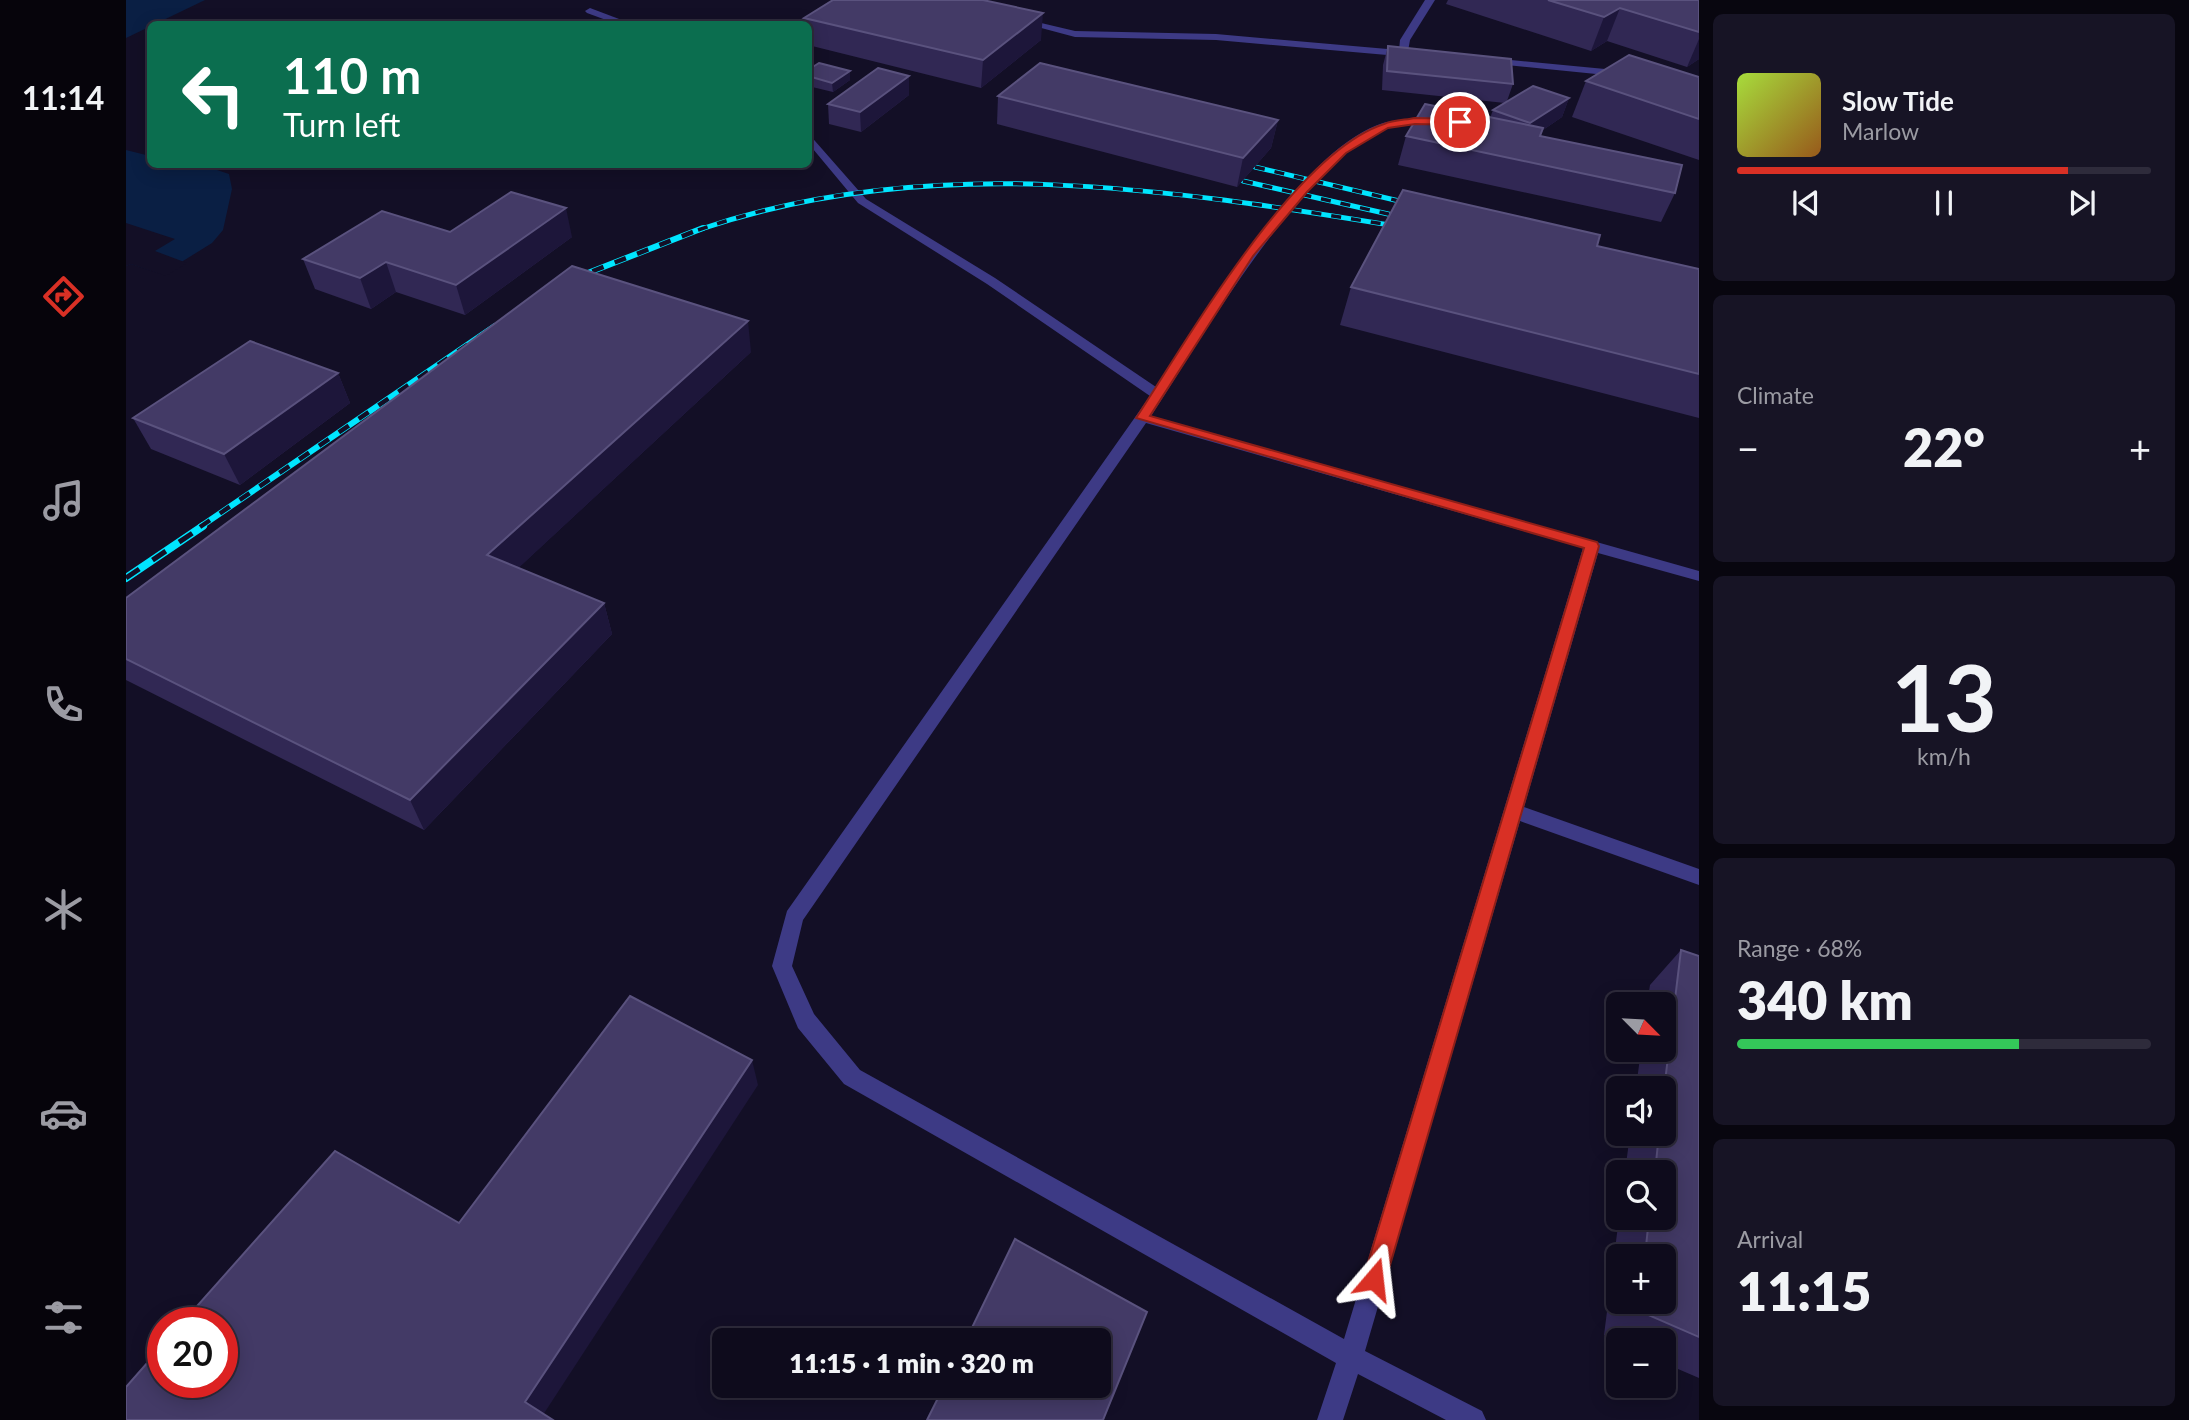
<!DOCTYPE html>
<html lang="en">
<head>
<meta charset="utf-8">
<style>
  body { margin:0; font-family:Lato,sans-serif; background:#171425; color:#f1f3f6; height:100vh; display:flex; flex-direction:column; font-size:26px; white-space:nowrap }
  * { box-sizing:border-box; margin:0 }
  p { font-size:23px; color:#9b9ba3 }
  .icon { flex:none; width:38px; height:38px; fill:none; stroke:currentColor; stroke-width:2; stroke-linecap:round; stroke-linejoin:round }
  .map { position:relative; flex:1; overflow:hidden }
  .panel { display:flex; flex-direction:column; gap:14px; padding:14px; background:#08060f; width:490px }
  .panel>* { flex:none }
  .guide { position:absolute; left:21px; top:21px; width:665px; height:147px; border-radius:10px; box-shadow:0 4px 18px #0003,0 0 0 2px #2e2b3b; background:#0b6e4f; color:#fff; overflow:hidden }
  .needle { width:46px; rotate:114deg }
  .controls { position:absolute; left:1480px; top:992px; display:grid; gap:14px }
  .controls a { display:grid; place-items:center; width:70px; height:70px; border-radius:10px; background:#0e0b1c; box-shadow:0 4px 18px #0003,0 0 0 2px #2e2b3b; font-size:35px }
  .speed { position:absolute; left:21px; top:1307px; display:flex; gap:14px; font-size:35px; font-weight:700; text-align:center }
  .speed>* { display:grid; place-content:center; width:91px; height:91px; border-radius:50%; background:#0e0b1c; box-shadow:0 4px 18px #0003,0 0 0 2px #2e2b3b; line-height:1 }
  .speed .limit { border:10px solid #d22; background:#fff; color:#111 }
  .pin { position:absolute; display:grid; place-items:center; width:60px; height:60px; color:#fff; margin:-30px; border:4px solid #fff; border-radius:50%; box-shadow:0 2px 7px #0007 }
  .me { position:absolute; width:77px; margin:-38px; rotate:17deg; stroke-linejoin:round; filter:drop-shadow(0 0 5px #0008) }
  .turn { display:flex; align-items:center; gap:24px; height:147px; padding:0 21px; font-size:32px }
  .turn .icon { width:91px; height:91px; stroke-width:2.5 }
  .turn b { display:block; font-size:49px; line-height:60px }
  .big { font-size:52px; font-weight:800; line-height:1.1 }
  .panel .card { flex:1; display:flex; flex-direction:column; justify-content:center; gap:10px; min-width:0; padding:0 24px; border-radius:10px; background:#171425 }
  .panel .dial { align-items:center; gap:0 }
  .dial b { font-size:91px; line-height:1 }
  .song { display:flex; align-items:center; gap:21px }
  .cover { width:84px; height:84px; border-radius:10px; background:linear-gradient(135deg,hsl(80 70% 55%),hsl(30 70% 35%)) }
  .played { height:7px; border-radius:4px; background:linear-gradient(90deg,#d93025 80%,#2e2b3b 80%) }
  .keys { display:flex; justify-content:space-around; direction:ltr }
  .heat { display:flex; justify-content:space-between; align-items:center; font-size:38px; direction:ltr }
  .charge { height:10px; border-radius:5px; background:linear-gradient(90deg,#34c759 68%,#2e2b3b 0) }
  .trip { position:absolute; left:586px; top:1328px; width:399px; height:70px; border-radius:10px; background:#0e0b1c; box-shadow:0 4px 18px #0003,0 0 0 2px #2e2b3b; font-weight:800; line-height:70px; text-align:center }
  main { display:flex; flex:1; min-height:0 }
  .dock { display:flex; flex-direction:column; width:126px; justify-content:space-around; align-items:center; background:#06040b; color:#9b9ba3 }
  .dock .icon { width:49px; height:49px }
  .dock .active { color:#d93025 }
  .dock b { font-size:32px; color:#f1f3f6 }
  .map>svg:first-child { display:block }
</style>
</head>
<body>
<main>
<nav class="dock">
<b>11:14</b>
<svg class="icon active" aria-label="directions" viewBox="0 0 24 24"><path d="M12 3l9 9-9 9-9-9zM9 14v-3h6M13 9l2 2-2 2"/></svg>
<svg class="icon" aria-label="music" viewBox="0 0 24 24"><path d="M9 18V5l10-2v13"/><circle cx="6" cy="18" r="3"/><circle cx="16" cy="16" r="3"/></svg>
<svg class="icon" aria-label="phone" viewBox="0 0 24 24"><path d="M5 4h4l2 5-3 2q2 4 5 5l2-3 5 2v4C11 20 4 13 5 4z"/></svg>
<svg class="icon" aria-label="climate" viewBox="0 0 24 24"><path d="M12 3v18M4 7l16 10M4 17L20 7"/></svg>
<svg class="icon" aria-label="car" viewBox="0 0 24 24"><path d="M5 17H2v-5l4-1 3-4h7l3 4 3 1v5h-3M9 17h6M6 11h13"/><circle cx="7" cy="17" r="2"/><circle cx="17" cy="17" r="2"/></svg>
<svg class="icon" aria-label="filters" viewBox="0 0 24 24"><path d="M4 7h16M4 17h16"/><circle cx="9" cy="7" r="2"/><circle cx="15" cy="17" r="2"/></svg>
</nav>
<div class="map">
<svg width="1573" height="1420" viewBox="0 0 1573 1420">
  <rect width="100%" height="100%" fill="#130f26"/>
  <!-- water -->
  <g fill="#0a1f44">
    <path d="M0,0h79l-79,38z"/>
    <path d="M0,150l24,6v8l52,1 27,9 3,15 -9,41 -11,13 -50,31 -31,-10 -5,2z"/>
  </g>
  <!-- pier -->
  <path fill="#130f26" d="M0,223l49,16 -20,12 32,12 -21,13 -35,-12 -5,2z"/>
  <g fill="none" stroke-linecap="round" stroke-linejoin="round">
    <!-- lane -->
    <g fill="#3d3a85" fill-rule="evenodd">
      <path d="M1299,0h10l-25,40 -2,11 7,3 -5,3 -194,-17 -141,-3 -60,-16 5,-3 55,13 141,3 183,16 1,-10z"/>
      <path d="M464,8l37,14 2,2h-12l-30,-11 -2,-2z"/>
      <path d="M1364,58l136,13 5,3 -5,3 -139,-14 -2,-2z"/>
      <path d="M1289,118h22l5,3 -5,3c-16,0 -32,0 -48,4 -82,26 -190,215 -238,288l548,155v10l-101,-28 -74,254 175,62v16l-179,-64 -155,530 117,60 4,9h-40l-88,-46 -15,46h-26l19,-57 -492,-279 -46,-56 -26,-62 15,-55 363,-515 -163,-112 -129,-81 -50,-60v-10l58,66 129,79 161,109c47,-70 146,-239 227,-264 10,-3 22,-3 32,-5zM1020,423l437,125 -239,791 -484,-269 -46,-56 -22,-48 11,-46z"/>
    </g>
    <defs>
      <g id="rail-far2">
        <path d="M1129,167l161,38"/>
        <path d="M1117,181l167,38"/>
        <path d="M572,230c230,-79 470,-41 704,-3"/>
      </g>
      <g id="rail-far1">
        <path d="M444,280l133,-52"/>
        <path d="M74,527l295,-201"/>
      </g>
      <path id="rail" d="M0,578l77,-52"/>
    </defs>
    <!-- rail-far2 casing -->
    <use href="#rail-far2" stroke="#00e5ff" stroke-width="5"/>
    <!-- rail-far1 casing -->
    <use href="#rail-far1" stroke="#00e5ff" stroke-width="6"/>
    <!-- rail casing -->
    <use href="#rail" stroke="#00e5ff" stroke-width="8"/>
    <!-- rail-far2 -->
    <use href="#rail-far2" stroke="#130f26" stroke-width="3.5" stroke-dasharray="10" stroke-linecap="butt"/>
    <!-- rail-far1 -->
    <use href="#rail-far1" stroke="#130f26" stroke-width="4.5" stroke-dasharray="12" stroke-linecap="butt"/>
    <!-- rail -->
    <use href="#rail" stroke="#130f26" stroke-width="5" stroke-dasharray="16" stroke-linecap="butt"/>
  </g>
  <!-- wall -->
  <g fill="#312854" fill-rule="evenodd">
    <path d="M1322,0h251v59l-12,8 -80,-26 -16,10 -145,-47z"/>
    <path d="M678,18l237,22 -60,48 -173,-43v-21h-3z"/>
    <path d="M1262,46l125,38 -6,17 62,-3 -7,19 -19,13 -3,6 135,57 -14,29 -263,-57 8,-29 84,-18 3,-8 12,-7 -123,-13 1,-25z"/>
    <path d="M682,70l42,10 -17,12 -25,-6z"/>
    <path d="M1573,77v83l-127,-43 14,-36z"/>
    <path d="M783,95l-48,37 -32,-8 -1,-20z"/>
    <path d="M872,96l280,24 -7,28 -34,39 -240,-63z"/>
    <path d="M446,237l-107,78 -69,-23 -25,17 -56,-20 -12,-30z"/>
    <path d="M1471,246l102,23v149l-359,-93 11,-38z"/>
    <path d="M625,352l-233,216 86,35 8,31 -188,196 -298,-150v-82z"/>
    <path d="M212,373l12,30 -110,82 -89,-36 -18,-31z"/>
    <path d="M1555,950l18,6v422l-35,-15v-23h-45v2l-15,-7 15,-117h45v-46h-39l5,-38h34v-46h-28l5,-38h23v-46h-17l3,-19zM1493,1256h45v46h-45z"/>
  </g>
  <!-- shaded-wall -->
  <g fill="#1d163a">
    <path d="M1494,8l-13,33 -16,10 13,-34z"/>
    <path d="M917,13l-2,27 -60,48 2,-28z"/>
    <path d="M1573,39v20l-12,8z"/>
    <path d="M724,71v9l-17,12 -1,-9z"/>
    <path d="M783,76v19l-48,37 -1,-20z"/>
    <path d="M1443,98l-7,19 -19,13 -14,35 14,-35 -21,13 8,-20z"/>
    <path d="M1152,120l-7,28 -34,39 6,-29z"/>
    <path d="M440,208l6,29 -107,78 -9,-30z"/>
    <path d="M260,262l10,30 -25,17 -11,-31z"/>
    <path d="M622,321l3,31 -253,235 -11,-32z"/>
    <path d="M212,373l12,30 -110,82 -16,-31z"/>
    <path d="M478,603l8,31 -188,196 -14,-30z"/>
    <path d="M626,1060l6,25 -217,333 -16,-16z"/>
  </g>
  <!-- building -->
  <g fill="#433a66" stroke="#5a527e" stroke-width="2">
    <path d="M707,0h150l60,13 -60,47 -179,-42z"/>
    <path d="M1422,0h151v32l-79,-24 -16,9z"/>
    <path d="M1262,46l123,13 2,25 -126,-13z"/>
    <path d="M1503,55l70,22v42l-113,-38z"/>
    <path d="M693,63l31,8 -18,12 -24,-7v-6z"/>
    <path d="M914,63l238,57 -35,38 -245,-62z"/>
    <path d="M752,68l31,8 -49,36 -32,-8z"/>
    <path d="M1407,86l36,12 -39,25 -37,-13z"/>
    <path d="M1299,104l118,24 -3,8 142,29 -7,28 -269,-57z"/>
    <path d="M1277,190l197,45 -3,11 102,23v105l-348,-87z"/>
    <path d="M385,192l55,16 -110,77 -70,-23 -26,16 -57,-19 79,-48 68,21z"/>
    <path d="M446,266l176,55 -261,234 117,48 -194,197 -284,-141v-61z"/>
    <path d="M124,341l88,32 -114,81 -91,-36z"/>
    <path d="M1555,950l18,6v381l-60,-26 1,-9h24v-46h-19l4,-38h15v-46h-9l4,-38h5v-44z"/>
    <path d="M504,996l122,64 -227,342 28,18h-427v-33l37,-42v37h59v-59h-40l153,-172 124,72z"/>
    <path d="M889,1239l132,73 -44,108h-176l17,-34h155v-46h-133z"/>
  </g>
  <!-- route -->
  <path fill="#d93025" stroke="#8d1f18" stroke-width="2" d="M1289,118l45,1 5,3 -5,3 -45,-1 -27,4 -42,25 -39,39 -54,64 -103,160 447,126 2,4 -213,733 -4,8 -8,3 -7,-3 -4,-8 221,-731 -448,-130c52,-79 158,-265 248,-294 9,-4 21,-4 31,-6z"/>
</svg>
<div class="controls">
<a><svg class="needle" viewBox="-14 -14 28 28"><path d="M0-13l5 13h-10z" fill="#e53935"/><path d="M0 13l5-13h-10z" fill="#9b9ba3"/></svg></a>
<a><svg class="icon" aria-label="sound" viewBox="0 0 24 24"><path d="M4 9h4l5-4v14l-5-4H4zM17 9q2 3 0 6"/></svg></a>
<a><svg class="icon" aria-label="search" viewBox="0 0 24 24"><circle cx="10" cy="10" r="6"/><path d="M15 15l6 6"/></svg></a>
<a>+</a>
<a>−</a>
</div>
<div class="speed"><div class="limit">20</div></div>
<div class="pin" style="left:1334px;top:122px;background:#d93025"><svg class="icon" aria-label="arrive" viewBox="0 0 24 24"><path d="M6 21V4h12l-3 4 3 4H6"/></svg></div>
<svg class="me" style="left:1248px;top:1279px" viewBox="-20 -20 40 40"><path d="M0-17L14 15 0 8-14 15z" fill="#d93025" stroke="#fff" stroke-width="4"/></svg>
<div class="trip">11:15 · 1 min · 320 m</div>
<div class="guide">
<div class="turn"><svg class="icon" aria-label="left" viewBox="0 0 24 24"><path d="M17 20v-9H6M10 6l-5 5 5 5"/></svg><div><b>110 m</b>Turn left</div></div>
</div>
</div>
<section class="panel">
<div class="card">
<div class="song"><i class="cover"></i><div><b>Slow Tide</b><p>Marlow</p></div></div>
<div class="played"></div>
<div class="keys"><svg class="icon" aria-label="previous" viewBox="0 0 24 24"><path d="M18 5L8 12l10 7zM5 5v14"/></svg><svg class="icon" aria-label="pause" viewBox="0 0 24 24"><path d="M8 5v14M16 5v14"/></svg><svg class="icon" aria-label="next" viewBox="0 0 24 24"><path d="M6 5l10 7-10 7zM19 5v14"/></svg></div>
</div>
<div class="card"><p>Climate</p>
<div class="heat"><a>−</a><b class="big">22°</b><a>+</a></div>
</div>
<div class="card dial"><b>13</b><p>km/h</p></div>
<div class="card"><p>Range · 68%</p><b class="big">340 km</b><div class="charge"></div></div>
<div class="card"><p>Arrival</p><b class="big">11:15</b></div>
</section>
</main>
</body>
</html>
